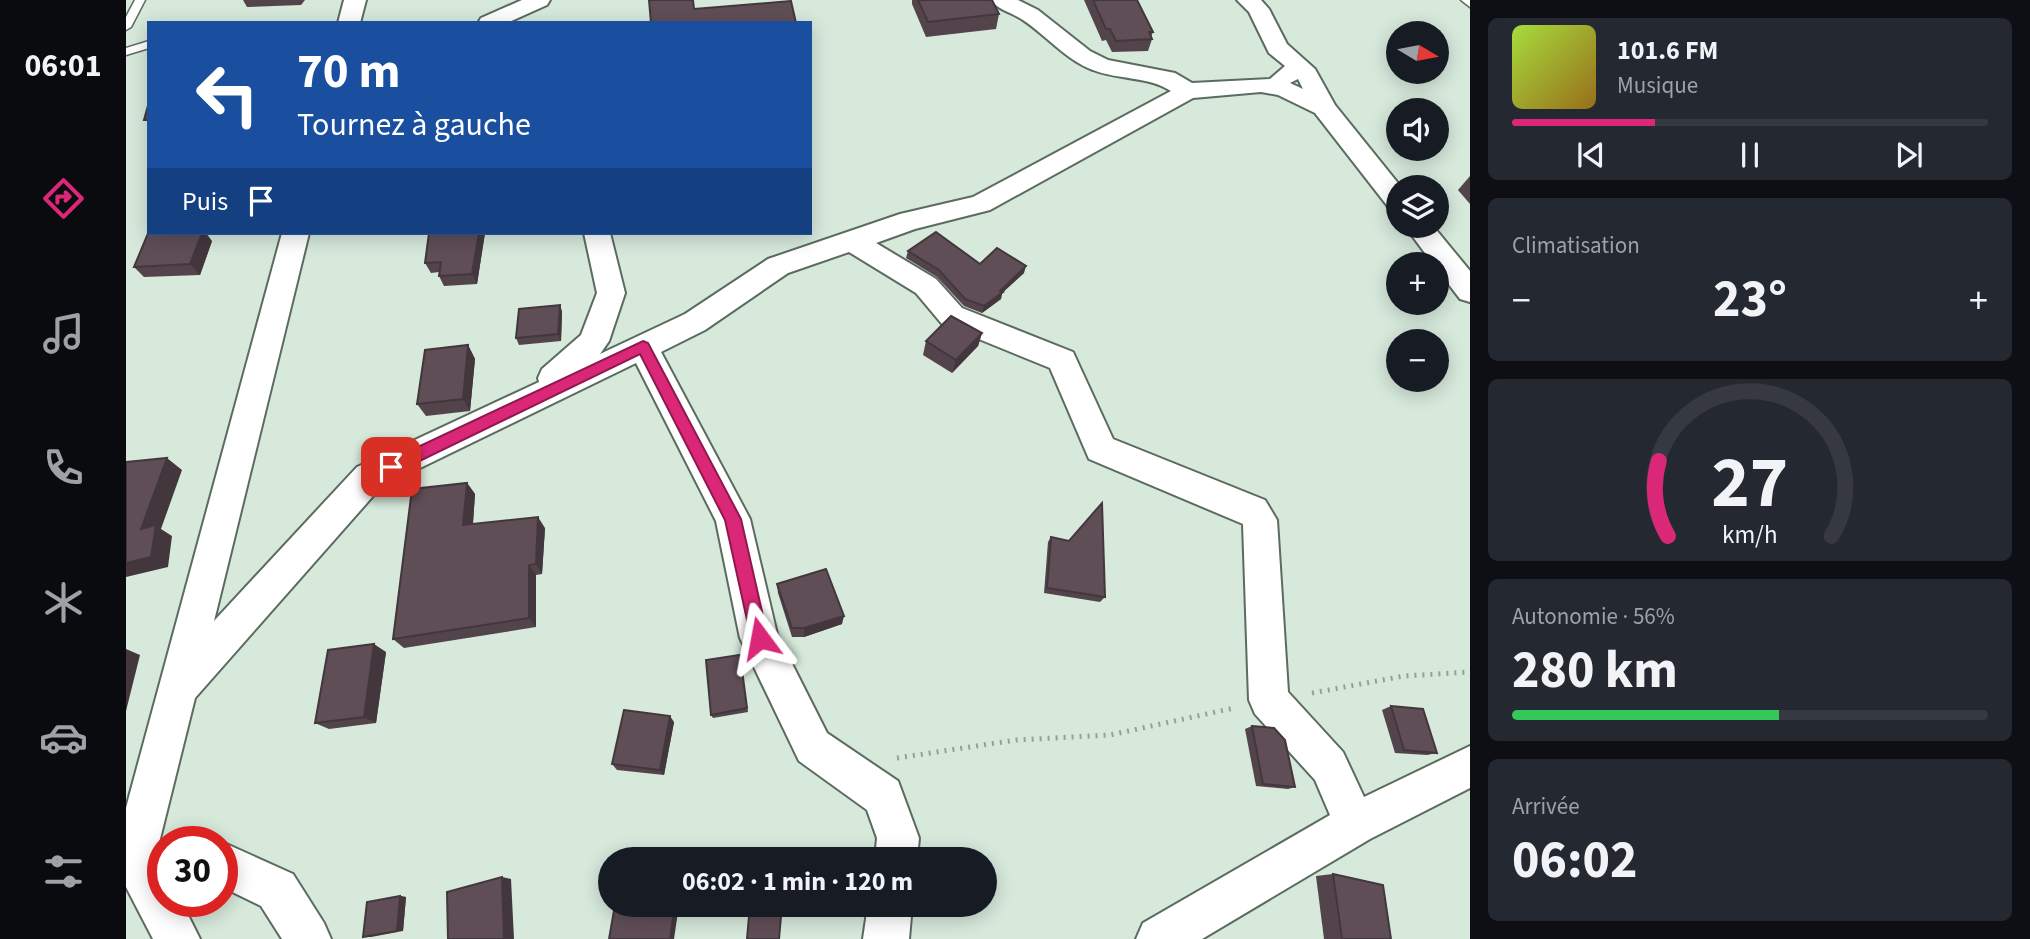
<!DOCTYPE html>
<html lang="fr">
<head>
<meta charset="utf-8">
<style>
  body { margin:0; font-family:"Source Sans 3",sans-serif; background:#242831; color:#f1f3f6; height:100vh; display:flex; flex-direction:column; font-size:26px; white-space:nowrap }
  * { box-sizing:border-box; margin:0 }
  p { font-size:23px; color:#9ea1a6 }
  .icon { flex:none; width:38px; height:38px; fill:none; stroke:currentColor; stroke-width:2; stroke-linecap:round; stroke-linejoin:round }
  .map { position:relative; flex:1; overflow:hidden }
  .side { display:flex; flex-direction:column; gap:18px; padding:18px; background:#0d0f14; width:560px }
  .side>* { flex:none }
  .guide { position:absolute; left:21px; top:21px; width:665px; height:214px; border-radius:0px; box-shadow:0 4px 18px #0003; background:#1a4fa0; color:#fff; overflow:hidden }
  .needle { width:46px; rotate:100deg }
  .buttons { position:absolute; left:1260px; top:21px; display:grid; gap:14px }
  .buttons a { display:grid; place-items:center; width:63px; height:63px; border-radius:50%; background:#171b24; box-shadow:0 4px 18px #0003; font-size:35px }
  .speed { position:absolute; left:21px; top:826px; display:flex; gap:14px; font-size:35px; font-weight:700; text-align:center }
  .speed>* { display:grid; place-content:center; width:91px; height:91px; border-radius:50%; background:#171b24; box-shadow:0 4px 18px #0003; line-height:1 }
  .speed .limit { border:10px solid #d22; background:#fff; color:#111 }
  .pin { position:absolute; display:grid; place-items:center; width:60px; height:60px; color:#fff; margin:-30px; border-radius:14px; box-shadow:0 4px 10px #0006 }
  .me { position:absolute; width:77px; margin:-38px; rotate:347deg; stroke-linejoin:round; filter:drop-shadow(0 0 5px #0008) }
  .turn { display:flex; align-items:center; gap:24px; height:147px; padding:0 35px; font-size:32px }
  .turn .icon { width:91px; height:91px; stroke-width:2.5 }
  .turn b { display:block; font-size:49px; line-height:60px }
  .then { display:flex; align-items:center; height:66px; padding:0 35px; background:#0003; gap:14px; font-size:26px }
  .big { font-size:52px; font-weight:700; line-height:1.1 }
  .side .tile { flex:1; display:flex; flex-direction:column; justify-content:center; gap:10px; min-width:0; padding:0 24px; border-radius:10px; background:#242831 }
  .side .dial { align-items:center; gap:0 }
  .dial svg { height:182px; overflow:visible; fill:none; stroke:#363941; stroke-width:7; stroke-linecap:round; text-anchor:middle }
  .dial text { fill:#f1f3f6; stroke:none }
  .song { display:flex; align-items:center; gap:21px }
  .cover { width:84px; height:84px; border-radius:10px; background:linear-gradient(135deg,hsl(80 70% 55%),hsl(40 70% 35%)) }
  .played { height:7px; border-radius:4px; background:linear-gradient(90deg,#db2777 30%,#363941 30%) }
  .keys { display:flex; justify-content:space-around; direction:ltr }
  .heat { display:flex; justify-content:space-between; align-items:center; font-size:38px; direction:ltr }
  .charge { height:10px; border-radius:5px; background:linear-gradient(90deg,#34c759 56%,#363941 0) }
  .trip { position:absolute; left:472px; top:847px; width:399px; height:70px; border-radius:35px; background:#171b24; box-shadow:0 4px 18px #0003; font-weight:700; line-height:70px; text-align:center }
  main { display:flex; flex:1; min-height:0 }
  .menu { display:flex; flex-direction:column; width:126px; justify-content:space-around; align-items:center; background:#090b0e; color:#9ea1a6 }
  .menu .icon { width:49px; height:49px }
  .menu .current { color:#db2777 }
  .menu b { font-size:32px; color:#f1f3f6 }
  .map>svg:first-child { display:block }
</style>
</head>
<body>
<main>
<nav class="menu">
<b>06:01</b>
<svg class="icon current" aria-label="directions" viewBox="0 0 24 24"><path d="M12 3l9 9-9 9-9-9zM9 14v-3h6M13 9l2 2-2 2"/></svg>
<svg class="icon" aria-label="music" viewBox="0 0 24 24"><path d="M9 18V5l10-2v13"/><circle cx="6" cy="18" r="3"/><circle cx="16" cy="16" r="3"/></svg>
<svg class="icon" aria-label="phone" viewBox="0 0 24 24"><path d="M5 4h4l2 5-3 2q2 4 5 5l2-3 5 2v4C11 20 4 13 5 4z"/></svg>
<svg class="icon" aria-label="climate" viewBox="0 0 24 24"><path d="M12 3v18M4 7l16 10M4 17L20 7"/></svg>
<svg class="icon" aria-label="car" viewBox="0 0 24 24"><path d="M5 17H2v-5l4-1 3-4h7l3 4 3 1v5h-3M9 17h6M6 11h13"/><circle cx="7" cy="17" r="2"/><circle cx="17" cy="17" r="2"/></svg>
<svg class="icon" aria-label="filters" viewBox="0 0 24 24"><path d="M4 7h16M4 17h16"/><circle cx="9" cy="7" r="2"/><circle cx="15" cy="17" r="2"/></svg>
</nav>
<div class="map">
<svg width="1344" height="939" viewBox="0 0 1344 939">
  <rect width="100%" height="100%" fill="#d6e9db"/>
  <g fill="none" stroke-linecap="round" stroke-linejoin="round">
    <defs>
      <g id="lane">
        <path d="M9,0h10l-14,27 -5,3v-13z"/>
        <path d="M1335,0h9v7z"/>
        <path d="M23,41v7l-23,7v-7z"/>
      </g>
      <g id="street">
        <path d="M218,0h22l-6,23h-22z"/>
        <path d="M396,0h28l-3,5 -40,18h-29l3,-5z"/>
        <path d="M865,0h27l20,10 52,41 18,9 67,13 17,10 78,-4 15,-13 -16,-13 -20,-41 -12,-12h24l8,9 18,35 28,25 20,36 66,82h-3v24l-9,-3 -74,-95 -37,-18 -17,-3 -68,6 -203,112 -75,19 -39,14 60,36 26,29 111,44 40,87 152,61 12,20 11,172 55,60 21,45 106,-51v42l-100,51 -168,100h-66l7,-16 187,-108 -15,-35 -60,-66 -6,-14 -6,-176 -154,-65 -39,-91 -108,-44 -26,-31 -67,-41 -61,21 -83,57 -44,22 89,167 27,115 50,99 71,48 21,57 -2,21h-42l2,-21 -10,-28 -68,-49 -59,-123 -24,-117 -80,-158 -255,124 -186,211 -39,157 7,13v33h18l19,38h-47l-27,-52v-79l156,-575h27l-95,388 143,-154 182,-85 -1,-4 4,-9 39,-34 16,-42 -13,-60h26l15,60 -16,48 -9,13 85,-40 83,-55 132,-45 73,-17 198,-106c-23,-15 -53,-11 -78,-21 -27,-10 -46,-34 -70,-50 -10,-7 -25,-10 -32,-20zM1172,79l5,10 -13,-6z"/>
        <path d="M1279,226h28l37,45v31l-10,-3 -23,-30v-5h-4z"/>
        <path d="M96,842l71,32 31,49 7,16h-49l-21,-33 -39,-19z"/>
        <path d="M742,905h44l-3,34h-46z"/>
      </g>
    </defs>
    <!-- lane casing -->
    <use href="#lane" stroke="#5b6b5f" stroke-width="3"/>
    <!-- street casing -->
    <use href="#street" stroke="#5b6b5f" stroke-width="4"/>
    <!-- path -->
    <g stroke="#93a197" stroke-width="5" stroke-dasharray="2 6" stroke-linecap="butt">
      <path d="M1186,693l92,-17 66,-4"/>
      <path d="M771,758l119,-18 94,-5 124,-27"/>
    </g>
    <!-- lane -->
    <use href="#lane" fill="#fff" fill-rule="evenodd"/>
    <!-- street -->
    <use href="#street" fill="#fff" fill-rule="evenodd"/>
  </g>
  <!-- wall -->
  <g fill="#53434b">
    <path d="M117,0h62l-4,5 -54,2z"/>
    <path d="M786,0h80l7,14 -3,15 -70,8 -14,-33z"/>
    <path d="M958,0h53l16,32 -2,5 1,2 -4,12 -36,1 -6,-12 -4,1z"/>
    <path d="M1344,176v28l-12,-14z"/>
    <path d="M359,233l-8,51 -33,2 -5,-10v-4l-8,1 -6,-10z"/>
    <path d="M86,241l-12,34 -56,2 -10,-10z"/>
    <path d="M782,251l72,13 44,9 -22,20 -1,6 -19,14 -18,-7 -27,-29 -31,-19z"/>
    <path d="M434,305l2,7 -1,29 -42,4 -3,-7z"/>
    <path d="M856,333l-4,13 -26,27 -29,-18 3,-14z"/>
    <path d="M342,345l7,14 -5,52 -44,5 -9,-12z"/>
    <path d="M341,483l8,11 -2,30 72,4 -3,46 -6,1v52l-132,21 -11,-9z"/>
    <path d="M925,537l54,60 -5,5 -56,-9 4,-51z"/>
    <path d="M651,584l65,40 -38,13h-12l-14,-44z"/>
    <path d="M260,652l-10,71 -47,6 -14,-6z"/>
    <path d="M614,655l8,57 -35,6 -2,-3z"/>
    <path d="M1265,706l46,47 -10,2 -32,-2 -13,-43z"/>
    <path d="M548,722l-10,53 -47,-5 -5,-6z"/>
    <path d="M1126,726l43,61 -7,2 -32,-3 -11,-57z"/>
    <path d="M1207,874l58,65h-67l-8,-63z"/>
    <path d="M274,896l6,1 -3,34 -32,6h-8z"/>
  </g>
  <!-- shaded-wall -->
  <g fill="#43373d">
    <path d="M76,233h4l6,8 -12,34 -10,-11z"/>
    <path d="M353,233h6l-8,51 -5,-10z"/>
    <path d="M900,266l-2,7 -22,20 -1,6 -19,14 2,-7z"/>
    <path d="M434,305l2,7 -1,29 -3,-7z"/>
    <path d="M856,333l-4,13 -26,27 4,-13z"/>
    <path d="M342,345l7,14 -5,52 -7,-12z"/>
    <path d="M41,458l15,12 -21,59 11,7 -4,31 -42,10v-14l15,-34z"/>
    <path d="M341,483l8,11 -3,42 -9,-11z"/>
    <path d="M412,517l7,11 -3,46 -6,-10z"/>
    <path d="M403,565l7,10v52l-7,-9z"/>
    <path d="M718,616l-2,8 -38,13v-9z"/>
    <path d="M248,644l12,8 -10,71 -12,-6z"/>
    <path d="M0,649l14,6 -14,56z"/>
    <path d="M544,716l4,6 -10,53 -4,-5z"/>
    <path d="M376,877l9,2 3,60h-10z"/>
    <path d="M274,896l6,1 -3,34h-6z"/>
    <path d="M549,905h4l-5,34h-4z"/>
  </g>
  <!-- building -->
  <g fill="#604e57" stroke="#43373d" stroke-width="2">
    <path d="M523,0h44l1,9 97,-8 5,22h-145z"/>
    <path d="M792,0h74l7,14 -71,8z"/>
    <path d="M967,0h44l16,32h-4l3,7 -36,2 -6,-12h-4z"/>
    <path d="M23,102v18h-5z"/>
    <path d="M23,231v2h53l-12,31 -56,3z"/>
    <path d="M810,232l44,32 17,-16 29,18 -26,25 3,1 -19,14 -19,-7 -26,-29 -31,-19z"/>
    <path d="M303,233h50l-7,41 -33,2 2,-14 -16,1z"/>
    <path d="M434,305l-2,29 -42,4 3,-29z"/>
    <path d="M825,316l31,17 -26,27 -30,-19z"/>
    <path d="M342,345l-5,54 -46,5 8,-54z"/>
    <path d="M41,458l-26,71 15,-4 -5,32 -25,6v-101z"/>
    <path d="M341,483l-4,42 75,-8 -2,47 -7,1v53l-136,21 19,-150z"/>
    <path d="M976,503l3,94 -58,-9 4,-51 18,4z"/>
    <path d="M700,569l18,47 -40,12h-12l-15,-44z"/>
    <path d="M248,644l-10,73 -49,6 13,-73z"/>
    <path d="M614,655l7,53 -36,7 -5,-55z"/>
    <path d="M1265,706l32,3 14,44 -33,-3z"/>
    <path d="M498,710l46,6 -10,54 -48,-6z"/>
    <path d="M1126,726l22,2 11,12 10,47 -32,-3z"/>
    <path d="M1207,874l50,11 8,54h-49z"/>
    <path d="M376,877l2,62h-56l-1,-47z"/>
    <path d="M274,896l-3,35 -34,6 4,-35z"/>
    <path d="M489,905h60l-5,34h-61z"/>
    <path d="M624,905h32l-3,34h-32z"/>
  </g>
  <!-- route -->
  <path fill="#db2777" stroke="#8e194d" stroke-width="2" d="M517,341l5,2 93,176 27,119 -2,6 -6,2 -7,-2 -2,-6 -26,-118 -85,-166 -243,118h-11l-2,-5 2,-5z"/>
</svg>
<div class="buttons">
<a><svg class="needle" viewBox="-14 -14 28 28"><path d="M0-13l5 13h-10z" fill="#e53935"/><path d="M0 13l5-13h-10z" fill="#9ea1a6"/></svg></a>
<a><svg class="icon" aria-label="sound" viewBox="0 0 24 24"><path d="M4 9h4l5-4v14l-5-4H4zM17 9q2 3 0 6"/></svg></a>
<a><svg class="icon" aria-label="layers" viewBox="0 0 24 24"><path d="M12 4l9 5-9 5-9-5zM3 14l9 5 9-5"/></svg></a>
<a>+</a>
<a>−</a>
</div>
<div class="speed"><div class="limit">30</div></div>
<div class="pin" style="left:265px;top:467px;background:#d93025"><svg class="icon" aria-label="arrive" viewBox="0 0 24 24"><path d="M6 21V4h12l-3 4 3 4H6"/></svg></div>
<svg class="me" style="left:634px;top:638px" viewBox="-20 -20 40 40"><path d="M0-17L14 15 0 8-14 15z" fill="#db2777" stroke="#fff" stroke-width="4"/></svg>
<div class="trip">06:02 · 1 min · 120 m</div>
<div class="guide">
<div class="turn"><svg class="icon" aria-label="left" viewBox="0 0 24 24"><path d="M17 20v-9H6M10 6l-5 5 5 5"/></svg><div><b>70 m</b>Tournez à gauche</div></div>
<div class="then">Puis<svg class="icon" aria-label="arrive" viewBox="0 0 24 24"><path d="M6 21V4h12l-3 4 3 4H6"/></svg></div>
</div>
</div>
<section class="side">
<div class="tile">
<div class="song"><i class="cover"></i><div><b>101.6 FM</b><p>Musique</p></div></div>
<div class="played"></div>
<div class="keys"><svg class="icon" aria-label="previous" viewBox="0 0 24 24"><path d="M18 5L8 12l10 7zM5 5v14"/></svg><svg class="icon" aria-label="pause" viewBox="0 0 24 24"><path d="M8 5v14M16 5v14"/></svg><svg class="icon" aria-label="next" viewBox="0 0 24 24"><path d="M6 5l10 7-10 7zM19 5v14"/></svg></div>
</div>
<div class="tile"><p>Climatisation</p>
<div class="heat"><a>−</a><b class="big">23°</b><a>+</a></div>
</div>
<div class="tile dial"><svg viewBox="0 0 100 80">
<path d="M14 69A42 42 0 1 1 86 69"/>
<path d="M14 69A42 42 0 0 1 10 36" stroke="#db2777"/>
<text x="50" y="56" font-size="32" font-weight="700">27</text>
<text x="50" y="72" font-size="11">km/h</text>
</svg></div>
<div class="tile"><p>Autonomie · 56%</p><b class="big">280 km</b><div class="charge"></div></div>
<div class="tile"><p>Arrivée</p><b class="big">06:02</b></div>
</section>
</main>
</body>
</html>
